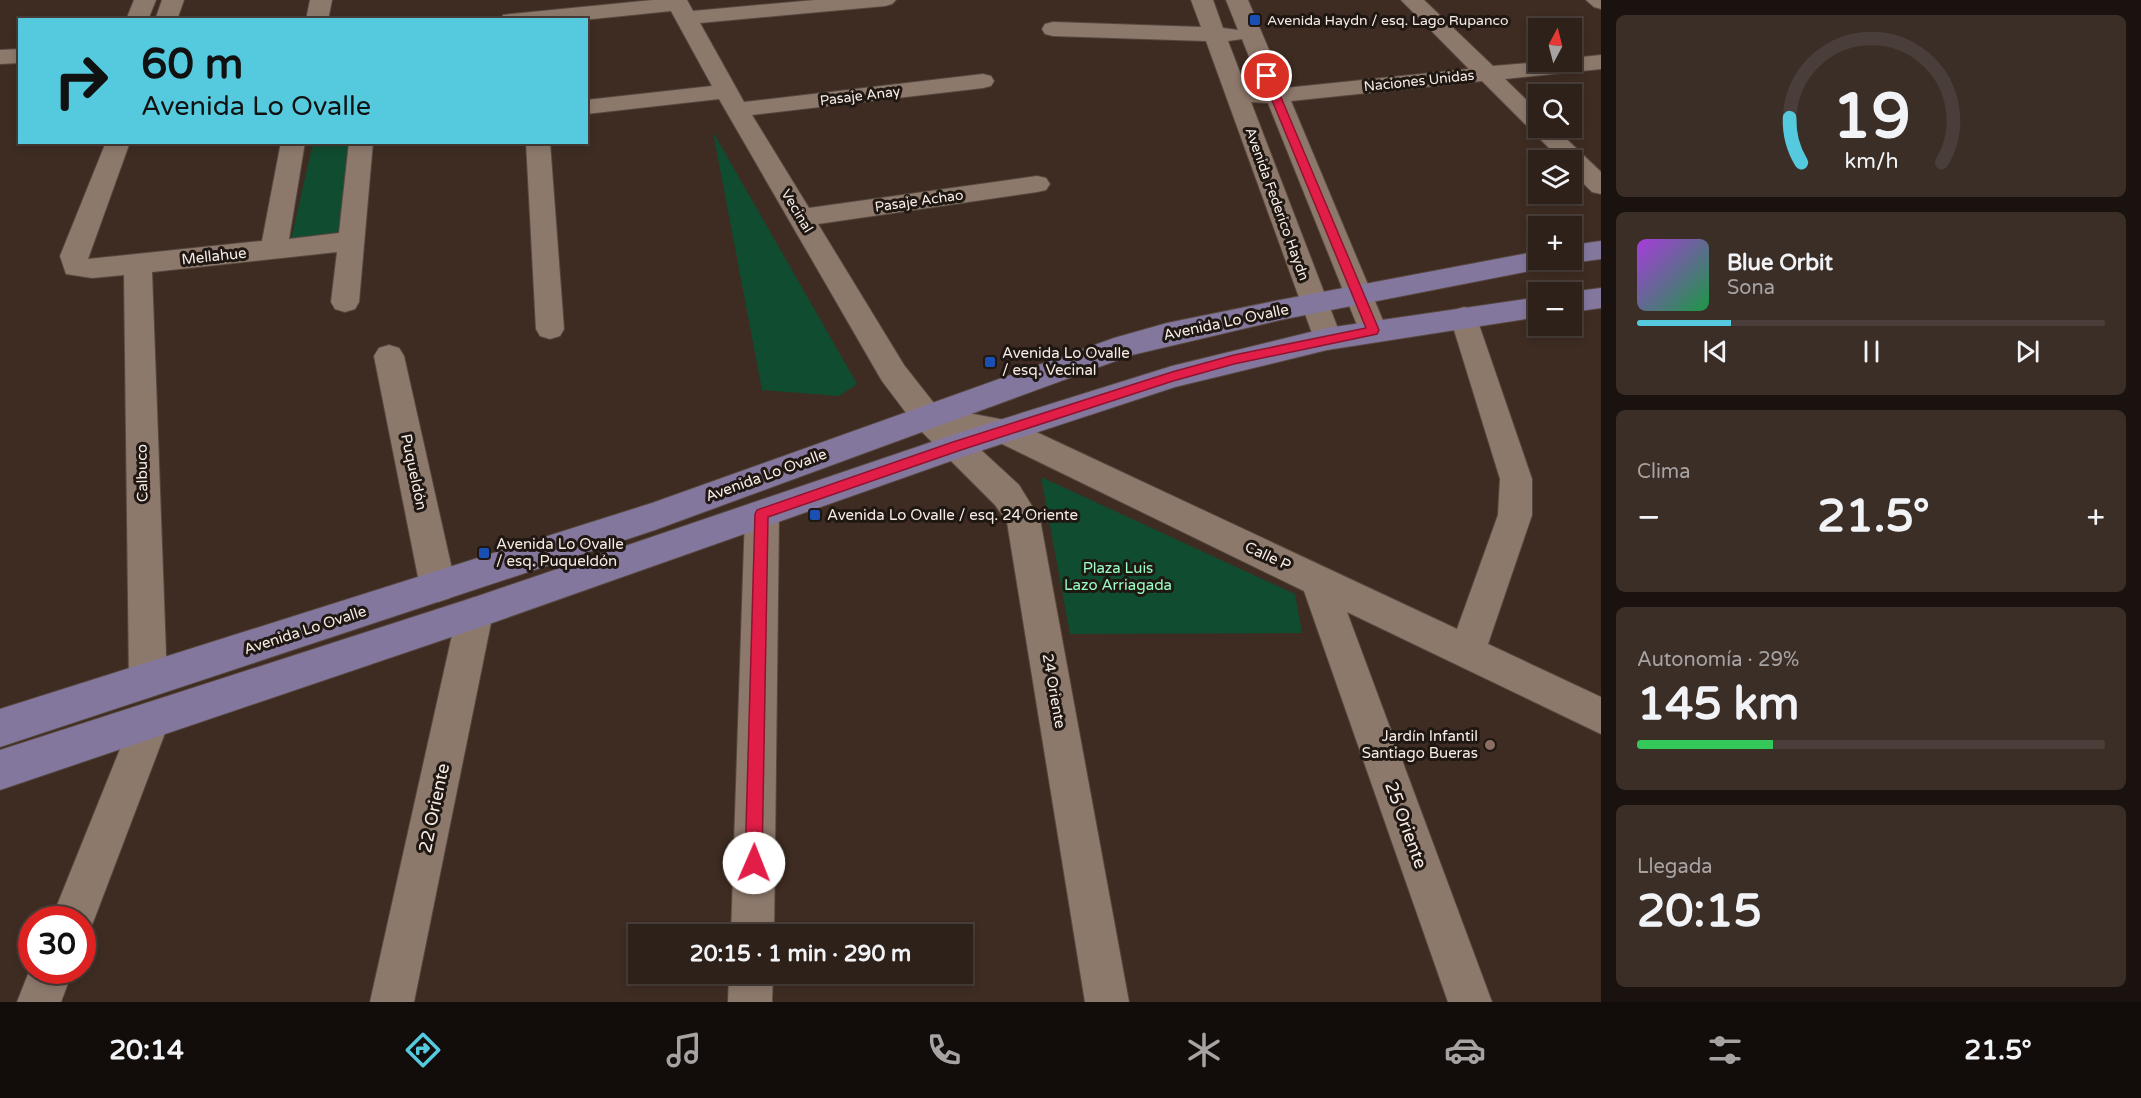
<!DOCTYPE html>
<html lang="es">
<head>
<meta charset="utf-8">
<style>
  body { margin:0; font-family:"Varela Round",sans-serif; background:#3a2e27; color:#f1f3f6; height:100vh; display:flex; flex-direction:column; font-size:22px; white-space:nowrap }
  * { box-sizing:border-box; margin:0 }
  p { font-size:20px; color:#a7a3a2 }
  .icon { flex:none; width:33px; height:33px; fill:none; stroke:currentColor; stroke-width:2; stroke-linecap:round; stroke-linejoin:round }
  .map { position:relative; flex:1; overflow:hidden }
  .drawer { display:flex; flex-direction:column; gap:15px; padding:15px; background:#19120e; width:540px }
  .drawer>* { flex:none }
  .hud { position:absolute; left:18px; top:18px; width:570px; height:126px; border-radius:0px; box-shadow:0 3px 9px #0003,0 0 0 2px #493e39; background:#55cadf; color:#111; overflow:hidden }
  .needle { width:39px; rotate:7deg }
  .fabs { position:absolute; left:1528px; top:18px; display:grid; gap:12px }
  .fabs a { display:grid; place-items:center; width:54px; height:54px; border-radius:0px; background:#2e211a; box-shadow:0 3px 9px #0003,0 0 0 2px #493e39; font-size:30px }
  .speed { position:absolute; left:18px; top:906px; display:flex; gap:12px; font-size:30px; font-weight:700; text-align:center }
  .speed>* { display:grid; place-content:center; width:78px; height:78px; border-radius:50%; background:#2e211a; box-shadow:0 3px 9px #0003,0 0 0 2px #493e39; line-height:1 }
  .speed .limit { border:9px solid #d22; background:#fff; color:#111 }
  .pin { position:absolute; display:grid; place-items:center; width:51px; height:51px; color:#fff; margin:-26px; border:3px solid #fff; border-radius:50%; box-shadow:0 2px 6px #0007 }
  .me { position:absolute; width:66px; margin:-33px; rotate:1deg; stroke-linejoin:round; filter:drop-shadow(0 0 4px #0008) }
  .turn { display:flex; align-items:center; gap:21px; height:126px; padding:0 24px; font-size:27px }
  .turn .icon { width:78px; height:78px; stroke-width:2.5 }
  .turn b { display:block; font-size:42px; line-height:51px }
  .big { font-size:45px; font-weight:700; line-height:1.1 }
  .drawer .widget { flex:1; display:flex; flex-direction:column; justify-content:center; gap:9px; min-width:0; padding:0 21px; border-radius:9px; background:#3a2e27 }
  .drawer .dial { align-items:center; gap:0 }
  .dial svg { height:156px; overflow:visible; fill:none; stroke:#493e39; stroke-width:7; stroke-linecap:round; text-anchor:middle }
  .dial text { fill:#f1f3f6; stroke:none }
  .song { display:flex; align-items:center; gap:18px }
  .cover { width:72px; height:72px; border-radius:9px; background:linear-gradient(135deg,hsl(280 70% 55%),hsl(140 70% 35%)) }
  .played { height:6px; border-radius:3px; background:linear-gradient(90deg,#55cadf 20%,#493e39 20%) }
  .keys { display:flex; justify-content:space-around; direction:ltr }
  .heat { display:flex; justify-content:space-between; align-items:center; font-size:33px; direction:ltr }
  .charge { height:9px; border-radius:4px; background:linear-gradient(90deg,#34c759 29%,#493e39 0) }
  .trip { position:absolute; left:628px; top:924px; width:345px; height:60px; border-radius:0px; background:#2e211a; box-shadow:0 3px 9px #0003,0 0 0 2px #493e39; font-weight:700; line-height:60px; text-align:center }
  .tab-bar { display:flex; height:96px; justify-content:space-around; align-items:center; background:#120d0a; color:#a7a3a2 }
  .tab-bar .icon { width:42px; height:42px }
  .tab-bar .on { color:#55cadf }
  .tab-bar b { font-size:27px; color:#f1f3f6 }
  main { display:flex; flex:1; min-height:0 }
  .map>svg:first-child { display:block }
</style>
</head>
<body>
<main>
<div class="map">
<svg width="1601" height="1002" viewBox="0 0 1601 1002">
  <rect width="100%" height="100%" fill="#3e2c22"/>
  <!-- green -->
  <g fill="#104c30">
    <path d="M713,132l144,252 -18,12 -77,-6z"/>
    <path d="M313,143h47l-18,96 -52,5z"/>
    <path d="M1041,477l254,117 7,39 -232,1z"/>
  </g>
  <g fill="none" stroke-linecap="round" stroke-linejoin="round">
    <defs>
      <g id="minor">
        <path d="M134,0h22l-8,20h-22z"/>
        <path d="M162,0h22l-7,20h-22z"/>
        <path d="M310,0h22l-4,20h-22z"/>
        <path d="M653,0h34l6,11 122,-11h81l-4,4 -7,2 -185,17 44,79 239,-28 8,2 3,5 -3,5 -8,2 -231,27 57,93 228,-32 9,2 4,6 -4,6 -9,2 -219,32 86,141 33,42 78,15 442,207 41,-114 2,-36 -50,-162 4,-7 10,-3 10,3 58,169v36l-44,129 113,53v37l-254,-122 145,390h-44l-144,-411 -306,-149 -31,-5 52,48 21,34 89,483h-44l-78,-480 -12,-17 -79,-79 -34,-45 -163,-282 -133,15v-14l126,-14 -41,-75 -88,9h-82l2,-5 8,-1z"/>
        <path d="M1191,0h22l10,28 15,2 -12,-30h22l37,88 184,-19 -68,-69h23l69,66 48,-4h31v-4l29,-3v14l-96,10 34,33v16h16l46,44v22l-9,-2 -20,-20v-12h-11l-79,-79 -191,20 96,229 -4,7 -10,4 -10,-4 -4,-7 -91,-227 -17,-1 91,237 -5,8 -10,3 -10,-3 -111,-306 -153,-5 -8,-2 -3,-5 3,-5 8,-2 148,5zM1242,39l20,50 -16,-1 -18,-47z"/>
        <path d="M1586,0h15v9l-7,-2z"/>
        <path d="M20,49v14l-20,1v-14z"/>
        <path d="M106,142h24l-42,117 174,-18 19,-99h24l-16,97 50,-6 10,-91h24l-14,160 -4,7 -10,3 -10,-3 -4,-7 6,-50 -185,20 15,409 -6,12 -13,5 -13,-5 -6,-12 -5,-406 -32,3 -26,-4 -6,-18z"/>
        <path d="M526,142h24l14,187 -4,7 -10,3 -10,-3 -4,-7z"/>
        <path d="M389,345l10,3 5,8 52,231 -6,11 -12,4 -12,-4 -6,-11 -46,-231 5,-8z"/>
        <path d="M762,500l12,4 5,10 -5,420h-43l14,-420 5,-10z"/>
        <path d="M475,597l13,5 5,11 -79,389h-44l87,-389 5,-11z"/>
        <path d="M151,702l14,5 5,13 -76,200 -7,15 -5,2v-17h-31l86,-213z"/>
        <path d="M32,964v6h41l-12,32h-44z"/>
        <path d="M729,974h44l-1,28h-44z"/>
      </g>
      <g id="major">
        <path d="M1601,241v18l-29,4 -10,-3h10v-15z"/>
        <path d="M1539,251v9h14l-3,7 -270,53 -148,35 -477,175 -655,217v-38l652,-206 462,-165 53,-15 113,-23z"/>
        <path d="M1601,288v20l-29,4 -2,-20z"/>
        <path d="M1539,297v20l-212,33 -152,37 -207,68 -493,174 -475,161v-40l475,-153 483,-164 214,-67 155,-38z"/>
      </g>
    </defs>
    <!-- minor casing -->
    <use href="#minor" stroke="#57483f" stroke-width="2"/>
    <!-- major casing -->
    <use href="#major" stroke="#57483f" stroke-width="2"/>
    <!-- minor -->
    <use href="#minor" fill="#8d796c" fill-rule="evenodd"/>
    <!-- major -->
    <use href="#major" fill="#84779e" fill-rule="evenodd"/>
  </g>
  <!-- route -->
  <path fill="#e11d48" stroke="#92132f" stroke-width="1.5" d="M1267,73l5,3 107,254 -2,4 -143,30 -61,17 -212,69 -193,67 -6,346 -2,6 -6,2 -6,-2 -3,-6 10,-349 2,-4 196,-68 219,-70 62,-17 132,-27 -104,-252z"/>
  <!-- markers -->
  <g fill="#1a4fb4" stroke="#1f1712" stroke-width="2">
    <rect x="1249" y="14" width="12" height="12" rx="3"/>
    <rect x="984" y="356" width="12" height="12" rx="3"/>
    <rect x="809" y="509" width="12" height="12" rx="3"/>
    <rect x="478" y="547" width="12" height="12" rx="3"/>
  </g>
  <circle fill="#8d6e63" stroke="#1f1712" stroke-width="2" cx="1490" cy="745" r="6"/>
  <g text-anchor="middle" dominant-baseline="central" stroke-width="6" stroke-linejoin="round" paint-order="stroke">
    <!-- far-poi labels -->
    <g font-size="14" fill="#f7ece5" stroke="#1f1712" text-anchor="start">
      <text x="1267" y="20">Avenida Haydn / esq. Lago Rupanco</text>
    </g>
    <!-- far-street labels -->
    <g font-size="14" fill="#f7ece5" stroke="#1f1712">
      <text transform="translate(1419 81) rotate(-6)">Naciones Unidas</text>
      <text transform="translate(860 96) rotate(-7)">Pasaje Anay</text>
      <text transform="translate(919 201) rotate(-8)">Pasaje Achao</text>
      <text transform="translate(1277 204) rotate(70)">Avenida Federico Haydn</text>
      <text transform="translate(797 211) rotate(59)">Vecinal</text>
    </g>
    <!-- street labels -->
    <g font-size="15" fill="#f7ece5" stroke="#1f1712">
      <text transform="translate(214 256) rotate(-6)">Mellahue</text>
      <text transform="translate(1226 322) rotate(-12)">Avenida Lo Ovalle</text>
      <text transform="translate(414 472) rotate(78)">Puqueldón</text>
      <text transform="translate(142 473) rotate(-91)">Calbuco</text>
      <text transform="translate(766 475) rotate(-20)">Avenida Lo Ovalle</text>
      <text transform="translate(1268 556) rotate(25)">Calle P</text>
      <text transform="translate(305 630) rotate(-18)">Avenida Lo Ovalle</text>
      <text transform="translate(1054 691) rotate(80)">24 Oriente</text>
    </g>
    <!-- poi labels -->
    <g font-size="15" fill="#f7ece5" stroke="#1f1712" text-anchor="start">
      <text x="1002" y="353">Avenida Lo Ovalle<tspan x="1002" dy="17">/ esq. Vecinal</tspan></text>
      <text x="827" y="515">Avenida Lo Ovalle / esq. 24 Oriente</text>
      <text x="496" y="544">Avenida Lo Ovalle<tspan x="496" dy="17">/ esq. Puqueldón</tspan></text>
      <text x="1478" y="736" text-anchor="end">Jardín Infantil<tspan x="1478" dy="17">Santiago Bueras</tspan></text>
    </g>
    <!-- park labels -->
    <g font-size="15" fill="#99fdc4" stroke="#1f1712">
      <text x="1118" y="568">Plaza Luis<tspan x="1118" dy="17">Lazo Arriagada</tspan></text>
    </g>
    <!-- near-street labels -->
    <g font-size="18" fill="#f7ece5" stroke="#1f1712">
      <text transform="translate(434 808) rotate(-78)">22 Oriente</text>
      <text transform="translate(1406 825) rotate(70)">25 Oriente</text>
    </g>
  </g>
</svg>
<div class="fabs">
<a><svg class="needle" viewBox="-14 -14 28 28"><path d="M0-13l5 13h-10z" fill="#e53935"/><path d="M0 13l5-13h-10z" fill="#a7a3a2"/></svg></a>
<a><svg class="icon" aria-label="search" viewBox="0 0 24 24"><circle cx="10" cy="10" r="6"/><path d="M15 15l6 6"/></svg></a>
<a><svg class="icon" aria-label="layers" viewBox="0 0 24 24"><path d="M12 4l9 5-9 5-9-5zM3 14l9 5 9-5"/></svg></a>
<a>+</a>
<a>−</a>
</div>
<div class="speed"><div class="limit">30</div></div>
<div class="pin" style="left:1267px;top:76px;background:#d93025"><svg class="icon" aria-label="arrive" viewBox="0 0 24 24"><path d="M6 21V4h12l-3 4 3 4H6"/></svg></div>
<svg class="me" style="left:754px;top:863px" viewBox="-20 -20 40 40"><circle r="19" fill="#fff"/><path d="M0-13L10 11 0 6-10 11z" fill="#e11d48"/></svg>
<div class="trip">20:15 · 1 min · 290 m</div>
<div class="hud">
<div class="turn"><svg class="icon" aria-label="right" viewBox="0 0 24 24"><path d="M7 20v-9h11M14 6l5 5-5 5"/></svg><div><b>60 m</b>Avenida Lo Ovalle</div></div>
</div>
</div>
<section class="drawer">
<div class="widget dial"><svg viewBox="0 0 100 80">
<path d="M14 69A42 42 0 1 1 86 69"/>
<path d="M14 69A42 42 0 0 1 8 46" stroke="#55cadf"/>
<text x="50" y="56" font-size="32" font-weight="700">19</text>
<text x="50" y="72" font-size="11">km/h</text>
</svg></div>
<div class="widget">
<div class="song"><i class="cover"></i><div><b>Blue Orbit</b><p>Sona</p></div></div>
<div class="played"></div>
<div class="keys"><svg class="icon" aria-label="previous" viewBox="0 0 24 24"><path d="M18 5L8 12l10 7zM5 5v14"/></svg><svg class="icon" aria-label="pause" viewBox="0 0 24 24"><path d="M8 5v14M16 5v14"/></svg><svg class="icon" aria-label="next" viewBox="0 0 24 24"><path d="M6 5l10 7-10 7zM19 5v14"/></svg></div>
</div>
<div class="widget"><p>Clima</p>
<div class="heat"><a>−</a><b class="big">21.5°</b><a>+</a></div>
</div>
<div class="widget"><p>Autonomía · 29%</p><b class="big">145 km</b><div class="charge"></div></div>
<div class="widget"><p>Llegada</p><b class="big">20:15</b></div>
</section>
</main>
<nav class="tab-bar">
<b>20:14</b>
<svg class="icon on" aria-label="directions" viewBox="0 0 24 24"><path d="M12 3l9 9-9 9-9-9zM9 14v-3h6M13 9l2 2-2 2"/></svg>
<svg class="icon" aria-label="music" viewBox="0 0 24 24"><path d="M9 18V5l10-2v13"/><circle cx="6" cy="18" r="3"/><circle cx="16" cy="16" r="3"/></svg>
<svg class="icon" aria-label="phone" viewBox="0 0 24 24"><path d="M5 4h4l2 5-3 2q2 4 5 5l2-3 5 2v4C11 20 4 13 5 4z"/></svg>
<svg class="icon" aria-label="climate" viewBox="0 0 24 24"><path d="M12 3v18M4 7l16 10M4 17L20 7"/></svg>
<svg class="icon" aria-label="car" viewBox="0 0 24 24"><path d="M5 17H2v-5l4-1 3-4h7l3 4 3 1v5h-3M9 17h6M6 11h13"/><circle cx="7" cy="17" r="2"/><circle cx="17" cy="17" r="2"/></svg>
<svg class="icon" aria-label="filters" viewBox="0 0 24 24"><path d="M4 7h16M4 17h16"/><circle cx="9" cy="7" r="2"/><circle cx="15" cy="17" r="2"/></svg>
<b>21.5°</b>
</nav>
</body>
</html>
